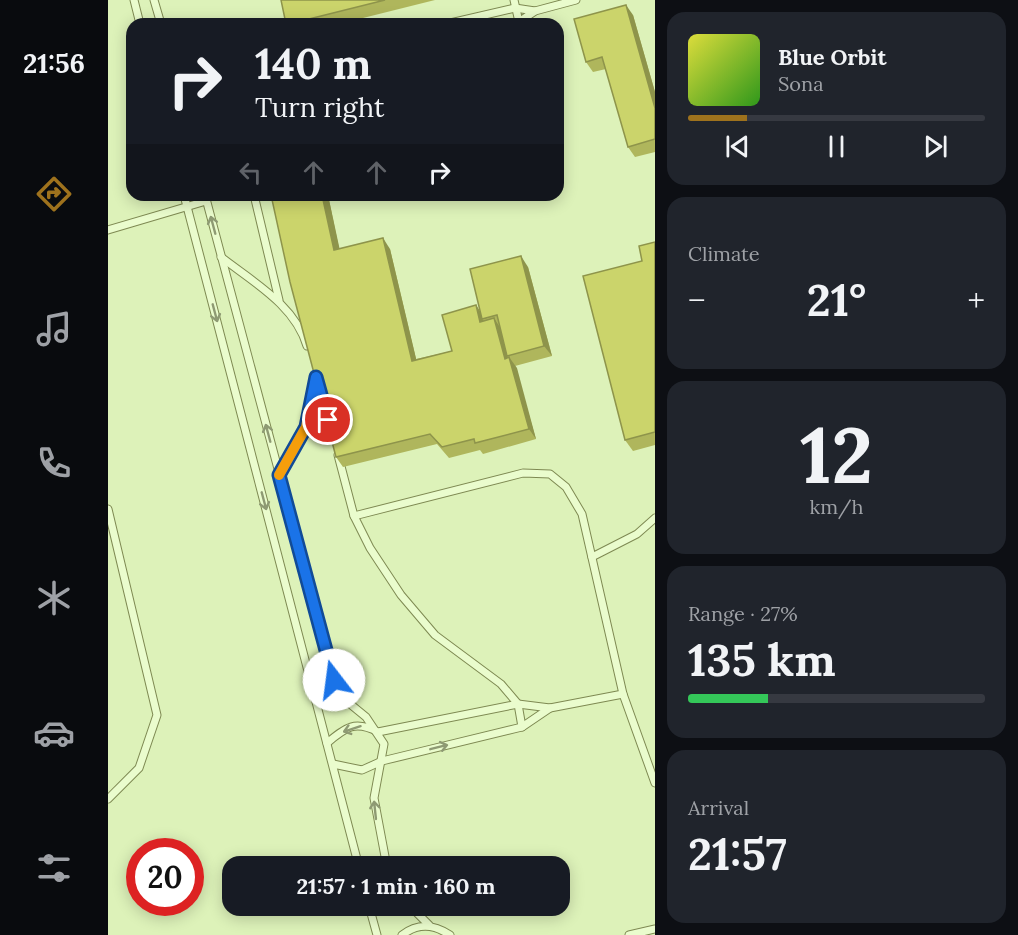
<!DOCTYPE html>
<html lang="en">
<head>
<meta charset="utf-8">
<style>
  body { margin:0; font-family:Lora,serif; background:#20242c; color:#f1f3f6; height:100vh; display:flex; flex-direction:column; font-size:22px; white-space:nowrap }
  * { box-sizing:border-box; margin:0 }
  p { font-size:20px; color:#9ea1a6 }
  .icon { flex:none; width:33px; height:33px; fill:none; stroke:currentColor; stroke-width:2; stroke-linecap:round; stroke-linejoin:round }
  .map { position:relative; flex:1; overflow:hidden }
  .side { display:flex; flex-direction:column; gap:12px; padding:12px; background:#0d0f14; width:363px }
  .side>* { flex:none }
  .hud { position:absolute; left:18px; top:18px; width:438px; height:183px; border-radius:18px; box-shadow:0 3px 15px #0003; background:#171b24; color:#f1f3f6; overflow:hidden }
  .speed { position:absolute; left:18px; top:838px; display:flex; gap:12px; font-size:30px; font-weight:700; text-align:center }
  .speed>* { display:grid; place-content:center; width:78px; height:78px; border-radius:50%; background:#171b24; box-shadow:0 3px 15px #0003; line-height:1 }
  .speed .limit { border:9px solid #d22; background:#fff; color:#111 }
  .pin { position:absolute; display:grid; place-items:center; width:51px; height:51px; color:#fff; margin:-26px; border:3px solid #fff; border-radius:50%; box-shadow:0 2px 6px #0007 }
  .me { position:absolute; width:66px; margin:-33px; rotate:345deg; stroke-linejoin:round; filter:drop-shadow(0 0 4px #0008) }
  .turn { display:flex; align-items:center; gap:21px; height:126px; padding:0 30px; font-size:27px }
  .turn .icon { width:78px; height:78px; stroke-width:2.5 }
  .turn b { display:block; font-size:42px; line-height:51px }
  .lanes { display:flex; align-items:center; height:57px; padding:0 30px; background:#0003; justify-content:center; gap:30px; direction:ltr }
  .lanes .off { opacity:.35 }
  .big { font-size:45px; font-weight:700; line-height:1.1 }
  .side .card { flex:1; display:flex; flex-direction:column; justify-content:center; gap:9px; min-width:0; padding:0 21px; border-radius:18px; background:#20242c }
  .side .dial { align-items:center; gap:0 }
  .dial b { font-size:78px; line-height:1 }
  .song { display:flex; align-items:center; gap:18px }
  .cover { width:72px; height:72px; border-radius:9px; background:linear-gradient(135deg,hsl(60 70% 55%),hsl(110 70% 35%)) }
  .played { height:6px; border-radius:3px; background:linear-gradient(90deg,#9e721d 20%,#363941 20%) }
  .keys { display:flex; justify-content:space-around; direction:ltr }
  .heat { display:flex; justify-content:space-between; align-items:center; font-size:33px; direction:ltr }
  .charge { height:9px; border-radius:4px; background:linear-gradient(90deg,#34c759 27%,#363941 0) }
  .trip { position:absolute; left:114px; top:856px; width:348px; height:60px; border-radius:18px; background:#171b24; box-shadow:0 3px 15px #0003; font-weight:700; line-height:60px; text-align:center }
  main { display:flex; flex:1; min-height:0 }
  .tab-bar { display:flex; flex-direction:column; width:108px; justify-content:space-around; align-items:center; background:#090b0e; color:#9ea1a6 }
  .tab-bar .icon { width:42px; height:42px }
  .tab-bar .on { color:#9e721d }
  .tab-bar b { font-size:27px; color:#f1f3f6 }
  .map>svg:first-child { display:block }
</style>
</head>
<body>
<main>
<nav class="tab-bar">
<b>21:56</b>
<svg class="icon on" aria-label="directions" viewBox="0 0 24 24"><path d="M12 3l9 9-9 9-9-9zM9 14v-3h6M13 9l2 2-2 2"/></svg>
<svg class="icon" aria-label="music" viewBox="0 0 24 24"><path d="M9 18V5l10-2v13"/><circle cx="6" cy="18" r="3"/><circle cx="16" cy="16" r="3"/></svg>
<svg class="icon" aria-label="phone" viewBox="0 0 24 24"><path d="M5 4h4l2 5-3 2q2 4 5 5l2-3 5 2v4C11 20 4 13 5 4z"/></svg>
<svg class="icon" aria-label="climate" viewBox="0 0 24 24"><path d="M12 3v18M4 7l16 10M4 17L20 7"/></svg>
<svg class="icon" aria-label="car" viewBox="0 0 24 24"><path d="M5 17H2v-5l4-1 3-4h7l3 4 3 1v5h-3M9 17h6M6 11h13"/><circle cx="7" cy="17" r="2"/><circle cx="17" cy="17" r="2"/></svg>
<svg class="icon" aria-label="filters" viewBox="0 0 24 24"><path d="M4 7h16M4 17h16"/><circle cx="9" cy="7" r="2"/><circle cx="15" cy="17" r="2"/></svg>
</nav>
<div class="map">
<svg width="547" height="935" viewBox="0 0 547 935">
  <rect width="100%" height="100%" fill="#ddf2b9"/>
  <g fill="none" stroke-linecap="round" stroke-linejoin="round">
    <defs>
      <g id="service">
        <path d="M26,0l6,24"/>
        <path d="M46,0l7,24"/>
        <path d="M406,0l5,22"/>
        <path d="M338,24l69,-16 20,3"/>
        <path d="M403,24l8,-2 16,-11 41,-11"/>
        <path d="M76,195l175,672"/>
        <path d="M97,195l129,484 10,20 22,18 18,27 -10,54 13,69"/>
        <path d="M146,195l25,105"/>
        <path d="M0,230l98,-29"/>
        <path d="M113,257c32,25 74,48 86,89"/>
        <path d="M230,455l16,61 16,32 31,47 34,40 66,49 17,20 4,23"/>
        <path d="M171,475l27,-48 10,-50"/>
        <path d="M0,509l49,206 -18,53 -31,31"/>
        <path d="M246,516l169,-43 27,1 16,13 16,27 41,180 32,89"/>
        <path d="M484,557l45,-23 18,-16"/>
        <path d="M219,743c19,-16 28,-23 51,-11l140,-28 32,4 73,-14"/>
        <path d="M225,764l29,6 20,-9 140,-34 28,-19"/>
        <path d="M261,906l8,29"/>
        <path d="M302,906l19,19"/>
        <path d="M294,935c16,-12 31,-11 48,0"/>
        <path d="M521,935l26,-6"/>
      </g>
    </defs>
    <!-- service casing -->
    <use href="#service" stroke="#7e8952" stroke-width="9"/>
    <!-- service -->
    <use href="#service" stroke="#eafccd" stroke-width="7"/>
  </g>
  <!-- wall -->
  <g fill="#afb65c">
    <path d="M173,0h154l-96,24h-53z"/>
    <path d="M525,15l22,77v60l-20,5 -7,-10 -22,-78 -13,3 -7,-10z"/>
    <path d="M163,195h57l11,53 51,1 26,110 36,-8 24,-46 5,8 47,-46 24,89 -37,10 21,73 -53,15 -3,-4 -31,8 -12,-14 -94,23 -7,-10z"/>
    <path d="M547,242v203l-22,6 -8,-11 17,-179z"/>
  </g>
  <!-- shaded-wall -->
  <g fill="#8e944b">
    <path d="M518,5l7,10 22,77v16z"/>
    <path d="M214,195h6l14,65 -8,-10z"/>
    <path d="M275,238l7,11 29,122 -7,-10z"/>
    <path d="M413,256l7,11 24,89 -8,-10z"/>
    <path d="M368,305l7,11 -1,3 2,2 -4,1z"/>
    <path d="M386,318l7,11 6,27 2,3h-4z"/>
    <path d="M401,357l8,11 19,71 -7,-10z"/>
  </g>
  <!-- building -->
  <g fill="#cbd46b" stroke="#8e944b" stroke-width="1.5">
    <path d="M173,0h104l-96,24h-3z"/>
    <path d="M518,5l29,103v31l-27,8 -26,-90 -16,5 -12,-43z"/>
    <path d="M163,195h51l12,55 49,-12 29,123 40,-10 -10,-36 34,-10 4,17 14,-4 11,41 4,-2 20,72 -54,14 -1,-4 -32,8 -12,-13 -94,23 -46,-175z"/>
    <path d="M547,242v190l-30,8 -42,-164 59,-15 -3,-15z"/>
    <path d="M413,256l23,90 -37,10 -10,-41 -15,4 -12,-50z"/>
  </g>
  <!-- one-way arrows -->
  <defs><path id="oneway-shaft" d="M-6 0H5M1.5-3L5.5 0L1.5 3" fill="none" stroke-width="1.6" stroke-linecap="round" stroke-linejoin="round" transform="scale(1.5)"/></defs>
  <g stroke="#8e9a73">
    <use href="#oneway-shaft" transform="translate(105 225) rotate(-105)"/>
    <use href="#oneway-shaft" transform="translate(107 313) rotate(75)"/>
    <use href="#oneway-shaft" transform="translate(160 433) rotate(-105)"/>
    <use href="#oneway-shaft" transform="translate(156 501) rotate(75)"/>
    <use href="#oneway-shaft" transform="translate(244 729) rotate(162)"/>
    <use href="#oneway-shaft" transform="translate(331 747) rotate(-14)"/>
    <use href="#oneway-shaft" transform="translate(267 810) rotate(-96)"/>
  </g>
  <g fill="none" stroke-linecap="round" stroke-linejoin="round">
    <defs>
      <path id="route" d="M220,420l-12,-43 -10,50 -27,48 55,205"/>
    </defs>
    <!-- route casing -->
    <use href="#route" stroke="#114b97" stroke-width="15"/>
    <!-- route -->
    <use href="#route" stroke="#1a73e8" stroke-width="10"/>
    <!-- slow -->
    <path stroke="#f59e0b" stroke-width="10" d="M171,475l27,-48 3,-17"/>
  </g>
</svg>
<div class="speed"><div class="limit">20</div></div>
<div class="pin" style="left:220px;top:420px;background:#d93025"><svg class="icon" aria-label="arrive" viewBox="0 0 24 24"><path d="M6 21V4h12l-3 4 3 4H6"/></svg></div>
<svg class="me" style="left:226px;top:680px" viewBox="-20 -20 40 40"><circle r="19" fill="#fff"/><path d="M0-13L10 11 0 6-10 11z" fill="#1a73e8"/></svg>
<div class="trip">21:57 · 1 min · 160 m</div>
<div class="hud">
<div class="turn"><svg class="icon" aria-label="right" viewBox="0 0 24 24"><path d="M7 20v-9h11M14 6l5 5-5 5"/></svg><div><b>140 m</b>Turn right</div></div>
<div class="lanes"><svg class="icon off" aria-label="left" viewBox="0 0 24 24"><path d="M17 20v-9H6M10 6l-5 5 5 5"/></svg><svg class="icon off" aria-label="ahead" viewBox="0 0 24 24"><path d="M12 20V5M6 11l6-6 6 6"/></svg><svg class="icon off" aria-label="ahead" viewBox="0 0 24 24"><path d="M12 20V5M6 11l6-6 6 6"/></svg><svg class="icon" aria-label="right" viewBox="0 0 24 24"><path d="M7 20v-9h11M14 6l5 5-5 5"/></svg></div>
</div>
</div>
<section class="side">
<div class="card">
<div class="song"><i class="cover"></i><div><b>Blue Orbit</b><p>Sona</p></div></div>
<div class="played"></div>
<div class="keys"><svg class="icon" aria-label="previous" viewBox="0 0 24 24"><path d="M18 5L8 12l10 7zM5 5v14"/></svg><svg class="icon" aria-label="pause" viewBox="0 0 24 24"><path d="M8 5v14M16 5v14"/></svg><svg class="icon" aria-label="next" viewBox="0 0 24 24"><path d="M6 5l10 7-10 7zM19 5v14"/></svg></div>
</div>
<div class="card"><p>Climate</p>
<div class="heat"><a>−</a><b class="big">21°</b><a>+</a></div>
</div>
<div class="card dial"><b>12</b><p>km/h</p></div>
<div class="card"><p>Range · 27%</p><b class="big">135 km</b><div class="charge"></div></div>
<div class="card"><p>Arrival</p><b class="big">21:57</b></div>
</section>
</main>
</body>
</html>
